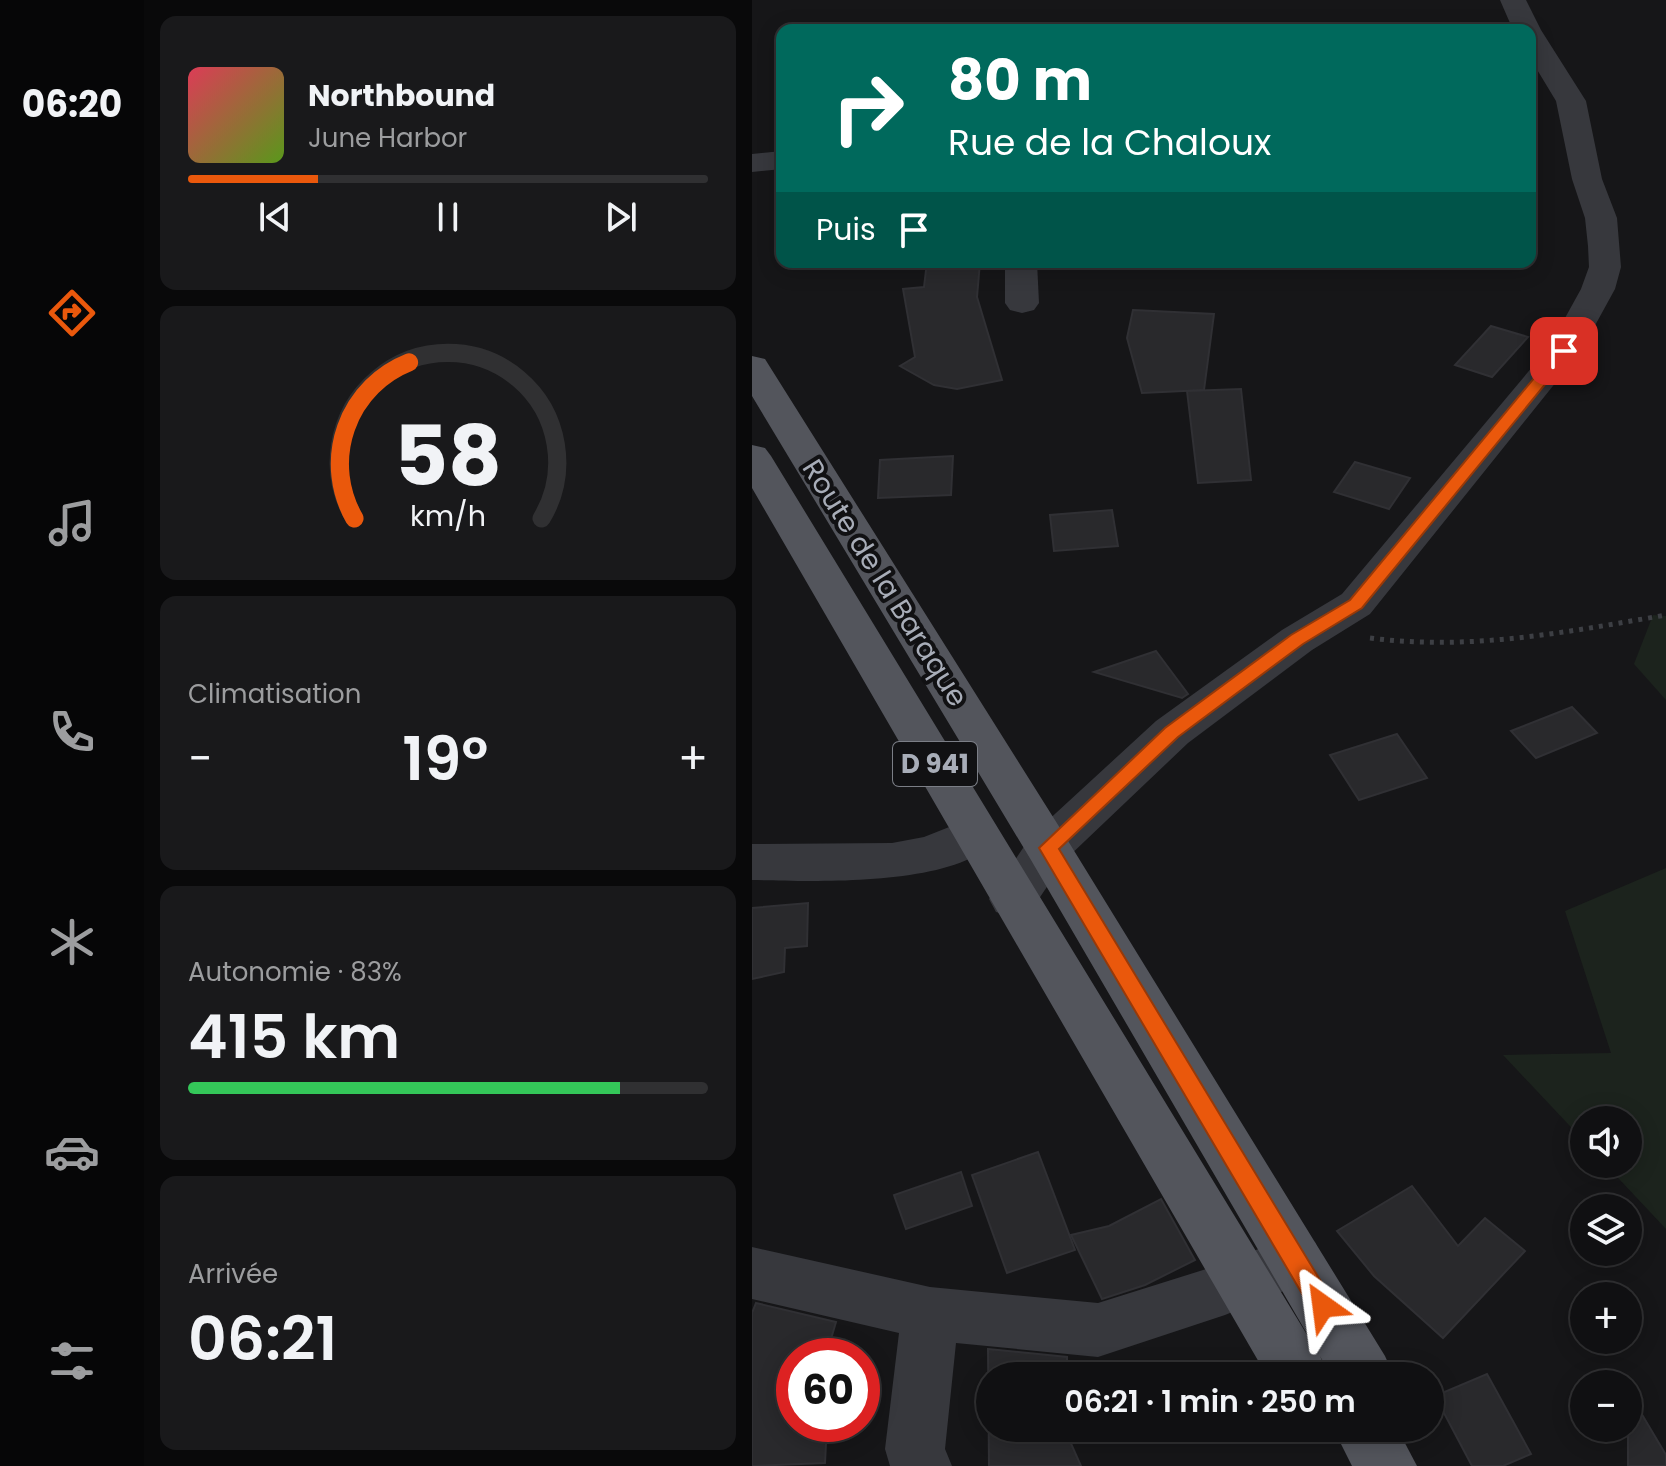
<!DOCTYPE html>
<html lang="fr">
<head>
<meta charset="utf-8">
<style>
  body { margin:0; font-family:Poppins,sans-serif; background:#19191b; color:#f1f3f6; height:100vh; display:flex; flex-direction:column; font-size:30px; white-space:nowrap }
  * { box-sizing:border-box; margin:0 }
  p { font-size:26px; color:#9c9d9f }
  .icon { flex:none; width:44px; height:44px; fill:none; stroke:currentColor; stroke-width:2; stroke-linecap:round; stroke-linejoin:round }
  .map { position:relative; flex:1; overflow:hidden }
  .drawer { display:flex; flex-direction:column; gap:16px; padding:16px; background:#09090a; width:608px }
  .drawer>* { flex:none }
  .hud { position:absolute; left:24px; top:24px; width:760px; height:244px; border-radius:16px; box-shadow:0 4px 20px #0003,0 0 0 2px #303032; background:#00695c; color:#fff; overflow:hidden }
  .tools { position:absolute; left:818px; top:1106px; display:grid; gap:16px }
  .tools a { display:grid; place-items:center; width:72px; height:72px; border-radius:50%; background:#101012; box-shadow:0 4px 20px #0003,0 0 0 2px #303032; font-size:40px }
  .speed { position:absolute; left:24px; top:1338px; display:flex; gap:16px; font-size:40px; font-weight:700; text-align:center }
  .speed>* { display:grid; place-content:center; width:104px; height:104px; border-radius:50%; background:#101012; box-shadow:0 4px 20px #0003,0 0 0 2px #303032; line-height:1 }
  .speed .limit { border:12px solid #d22; background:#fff; color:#111 }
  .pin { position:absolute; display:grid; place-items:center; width:68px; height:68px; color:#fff; margin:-34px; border-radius:16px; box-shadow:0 4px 12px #0006 }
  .me { position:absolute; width:88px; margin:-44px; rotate:329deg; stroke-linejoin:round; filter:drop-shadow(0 0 6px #0008) }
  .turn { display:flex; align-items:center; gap:28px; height:168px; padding:0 40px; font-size:36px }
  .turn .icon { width:104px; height:104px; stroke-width:2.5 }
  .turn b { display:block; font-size:56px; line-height:68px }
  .then { display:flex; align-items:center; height:76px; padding:0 40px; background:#0003; gap:16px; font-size:30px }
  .big { font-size:60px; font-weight:600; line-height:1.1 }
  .drawer .widget { flex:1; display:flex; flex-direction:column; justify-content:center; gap:12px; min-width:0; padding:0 28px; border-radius:16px; background:#19191b }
  .drawer .dial { align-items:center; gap:0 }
  .dial svg { height:208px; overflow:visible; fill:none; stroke:#303032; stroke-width:7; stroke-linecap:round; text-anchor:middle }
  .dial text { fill:#f1f3f6; stroke:none }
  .song { display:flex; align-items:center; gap:24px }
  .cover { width:96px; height:96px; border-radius:12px; background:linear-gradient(135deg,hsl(350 70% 55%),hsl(90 70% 35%)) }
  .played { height:8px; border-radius:4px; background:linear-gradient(90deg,#ea580c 25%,#303032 25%) }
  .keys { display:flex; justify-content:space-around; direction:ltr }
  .heat { display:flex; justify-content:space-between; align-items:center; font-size:44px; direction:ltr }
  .charge { height:12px; border-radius:6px; background:linear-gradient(90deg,#34c759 83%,#303032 0) }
  .trip { position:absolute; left:224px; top:1362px; width:468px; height:80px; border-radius:40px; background:#101012; box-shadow:0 4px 20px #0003,0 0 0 2px #303032; font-weight:600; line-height:80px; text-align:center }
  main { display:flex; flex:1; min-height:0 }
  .tab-bar { display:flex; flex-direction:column; width:144px; justify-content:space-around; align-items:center; background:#060607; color:#9c9d9f }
  .tab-bar .icon { width:56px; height:56px }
  .tab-bar .active { color:#ea580c }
  .tab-bar b { font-size:36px; color:#f1f3f6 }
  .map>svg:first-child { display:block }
</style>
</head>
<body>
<main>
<nav class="tab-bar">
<b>06:20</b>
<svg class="icon active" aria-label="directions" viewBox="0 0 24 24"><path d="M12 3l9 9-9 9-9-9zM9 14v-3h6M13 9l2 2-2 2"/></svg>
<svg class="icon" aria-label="music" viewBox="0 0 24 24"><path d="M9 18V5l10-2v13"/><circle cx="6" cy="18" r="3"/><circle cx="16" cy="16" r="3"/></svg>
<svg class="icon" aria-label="phone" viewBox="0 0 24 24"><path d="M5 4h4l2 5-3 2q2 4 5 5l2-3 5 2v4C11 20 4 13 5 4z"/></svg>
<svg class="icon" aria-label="climate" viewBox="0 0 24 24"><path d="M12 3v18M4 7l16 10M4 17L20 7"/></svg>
<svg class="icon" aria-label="car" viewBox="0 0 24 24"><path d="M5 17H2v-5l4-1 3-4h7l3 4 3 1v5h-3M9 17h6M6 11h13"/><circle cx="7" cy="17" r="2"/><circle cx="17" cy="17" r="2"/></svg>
<svg class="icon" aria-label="filters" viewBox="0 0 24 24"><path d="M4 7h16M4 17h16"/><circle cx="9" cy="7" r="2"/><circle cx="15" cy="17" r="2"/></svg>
</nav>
<section class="drawer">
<div class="widget">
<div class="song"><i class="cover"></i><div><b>Northbound</b><p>June Harbor</p></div></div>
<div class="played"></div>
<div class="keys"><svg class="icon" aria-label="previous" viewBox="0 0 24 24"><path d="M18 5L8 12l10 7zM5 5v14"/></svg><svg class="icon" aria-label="pause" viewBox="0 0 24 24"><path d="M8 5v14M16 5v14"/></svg><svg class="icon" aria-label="next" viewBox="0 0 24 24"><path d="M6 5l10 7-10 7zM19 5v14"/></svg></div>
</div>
<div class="widget dial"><svg viewBox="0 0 100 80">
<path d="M14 69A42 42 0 1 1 86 69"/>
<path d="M14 69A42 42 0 0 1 35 9" stroke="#ea580c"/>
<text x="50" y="56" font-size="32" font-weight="700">58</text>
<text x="50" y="72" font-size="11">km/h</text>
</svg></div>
<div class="widget"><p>Climatisation</p>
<div class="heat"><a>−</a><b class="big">19°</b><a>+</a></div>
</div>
<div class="widget"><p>Autonomie · 83%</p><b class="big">415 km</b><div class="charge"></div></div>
<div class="widget"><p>Arrivée</p><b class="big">06:21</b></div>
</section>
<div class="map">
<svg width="914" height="1466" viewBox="0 0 914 1466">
  <rect width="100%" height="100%" fill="#161618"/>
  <!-- green -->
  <g fill="#1c231d">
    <path d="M901,615l13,1v84l-32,-36z"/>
    <path d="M914,868v361l-61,-65h23v-44h-44v21l-81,-86 108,-2 -46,-142z"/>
  </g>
  <!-- building -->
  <g fill="#29292c" stroke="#303034" stroke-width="2">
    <path d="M175,262h53l-3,35 25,83 -45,9 -23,-4 -34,-19 15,-9 -12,-68 21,-2z"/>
    <path d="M381,310l81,4 -10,76 -62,3 -15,-55z"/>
    <path d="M739,326l37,11 -36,40 -37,-12z"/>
    <path d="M489,389l10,91 -53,3 -11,-92z"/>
    <path d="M201,456l-2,39 -73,3 2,-38z"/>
    <path d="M603,462l55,16 -21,31 -55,-17z"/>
    <path d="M360,510l6,36 -64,5 -4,-36z"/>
    <path d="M404,651l32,43 -6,4 -88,-26z"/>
    <path d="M820,707l25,26 -61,25 -25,-27z"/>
    <path d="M645,734l30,44 -68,22 -29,-45z"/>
    <path d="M56,903l-1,43 -22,2 -1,24 -32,7v-71z"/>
    <path d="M286,1152l37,98 -68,23 -35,-98z"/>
    <path d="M209,1172l11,34 -66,23 -12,-34z"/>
    <path d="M660,1186l46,60 27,-28 40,33 -82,87 -69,-62 -37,-45z"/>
    <path d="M409,1199l34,61 -50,25 -43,14 -31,-64 38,-9z"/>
    <path d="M4,1303l80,19 -10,34h-32v68h33l-2,39 -73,3v-153z"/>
    <path d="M236,1349l79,8v19h-77v52h79v11l12,27h-92z"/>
    <path d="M735,1374l44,80 -28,12h-31l-37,-70z"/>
    <path d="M876,1391l38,64v11h-38z"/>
  </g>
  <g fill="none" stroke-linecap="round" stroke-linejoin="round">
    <!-- path -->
    <path stroke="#3d3f44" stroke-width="5" stroke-dasharray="4 6" stroke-linecap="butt" d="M618,638c101,13 197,-6 296,-23"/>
    <!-- minor -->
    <g fill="#37383d" fill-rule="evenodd">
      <path d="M748,0h26l15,30 45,71 16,78 15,39 4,49 -6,22 -34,62 -211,263 -58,36 -124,93 -123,117 -35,52 -17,5 -17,-5 -7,-13 42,-63 125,-115 126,-91 60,-36 207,-247 32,-58 8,-22 -1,-21 -3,-28 -13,-39 -16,-78 -26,-43v-28h-17z"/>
      <path d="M30,151v18l-30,3v-18z"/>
      <path d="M253,262h32l2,41 -5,7 -12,3 -12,-3 -5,-7z"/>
      <path d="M225,816l16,5 7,12c-31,56 -191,48 -248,47v-36l140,-1 32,-6z"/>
      <path d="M543,1234l20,8 8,18 -8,18 -90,37 -127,42 -142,-14 -11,106 7,17h-62l-5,-17 14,-116 -147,-34v-52l178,40 168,16 121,-38z"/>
    </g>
    <!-- major -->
    <g fill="#53555c" fill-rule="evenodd">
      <path d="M0,356l13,3 5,8 295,469 320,520 9,20h-63l-11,-20 9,20h-62l-515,-888v-43l13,3 6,8 549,900 -289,-496 -279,-464z"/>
      <path d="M581,1428h64l20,38h-65z"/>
    </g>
  </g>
  <!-- route -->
  <path fill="#ea580c" stroke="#983908" stroke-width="2" d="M812,347l6,1v6l-208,254 -59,36 -125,93 -119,112 272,449 3,8 -3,8 -8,3 -9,-3 -275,-466 126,-120 126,-93 59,-35 209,-252z"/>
  <g text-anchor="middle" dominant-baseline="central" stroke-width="8" stroke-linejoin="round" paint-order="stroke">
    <!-- shield labels -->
    <rect fill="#111113" stroke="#7b7e86" stroke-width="2" x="141" y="742" width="84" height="44" rx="6"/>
    <g font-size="26" font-weight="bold" fill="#a8adb8">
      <text x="183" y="764">D 941</text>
    </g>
    <!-- street labels -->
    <g font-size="28" fill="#a8adb8" stroke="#111113">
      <text transform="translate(133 583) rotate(58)">Route de la Baraque</text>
    </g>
  </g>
</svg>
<div class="tools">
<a><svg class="icon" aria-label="sound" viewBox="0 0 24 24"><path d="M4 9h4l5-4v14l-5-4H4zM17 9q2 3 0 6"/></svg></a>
<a><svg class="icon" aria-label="layers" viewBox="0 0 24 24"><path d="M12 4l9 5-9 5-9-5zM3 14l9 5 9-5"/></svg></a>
<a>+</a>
<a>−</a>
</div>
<div class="speed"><div class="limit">60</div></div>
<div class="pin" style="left:812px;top:351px;background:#d93025"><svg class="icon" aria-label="arrive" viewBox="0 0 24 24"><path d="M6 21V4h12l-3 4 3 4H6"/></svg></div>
<svg class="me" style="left:571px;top:1306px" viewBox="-20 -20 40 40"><path d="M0-17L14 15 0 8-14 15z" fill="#ea580c" stroke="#fff" stroke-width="4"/></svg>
<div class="trip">06:21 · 1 min · 250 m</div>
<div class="hud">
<div class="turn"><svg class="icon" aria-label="right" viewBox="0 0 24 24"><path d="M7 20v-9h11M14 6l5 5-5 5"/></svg><div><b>80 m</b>Rue de la Chaloux</div></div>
<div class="then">Puis<svg class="icon" aria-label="arrive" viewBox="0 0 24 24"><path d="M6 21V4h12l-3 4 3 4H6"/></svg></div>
</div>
</div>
</main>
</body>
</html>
